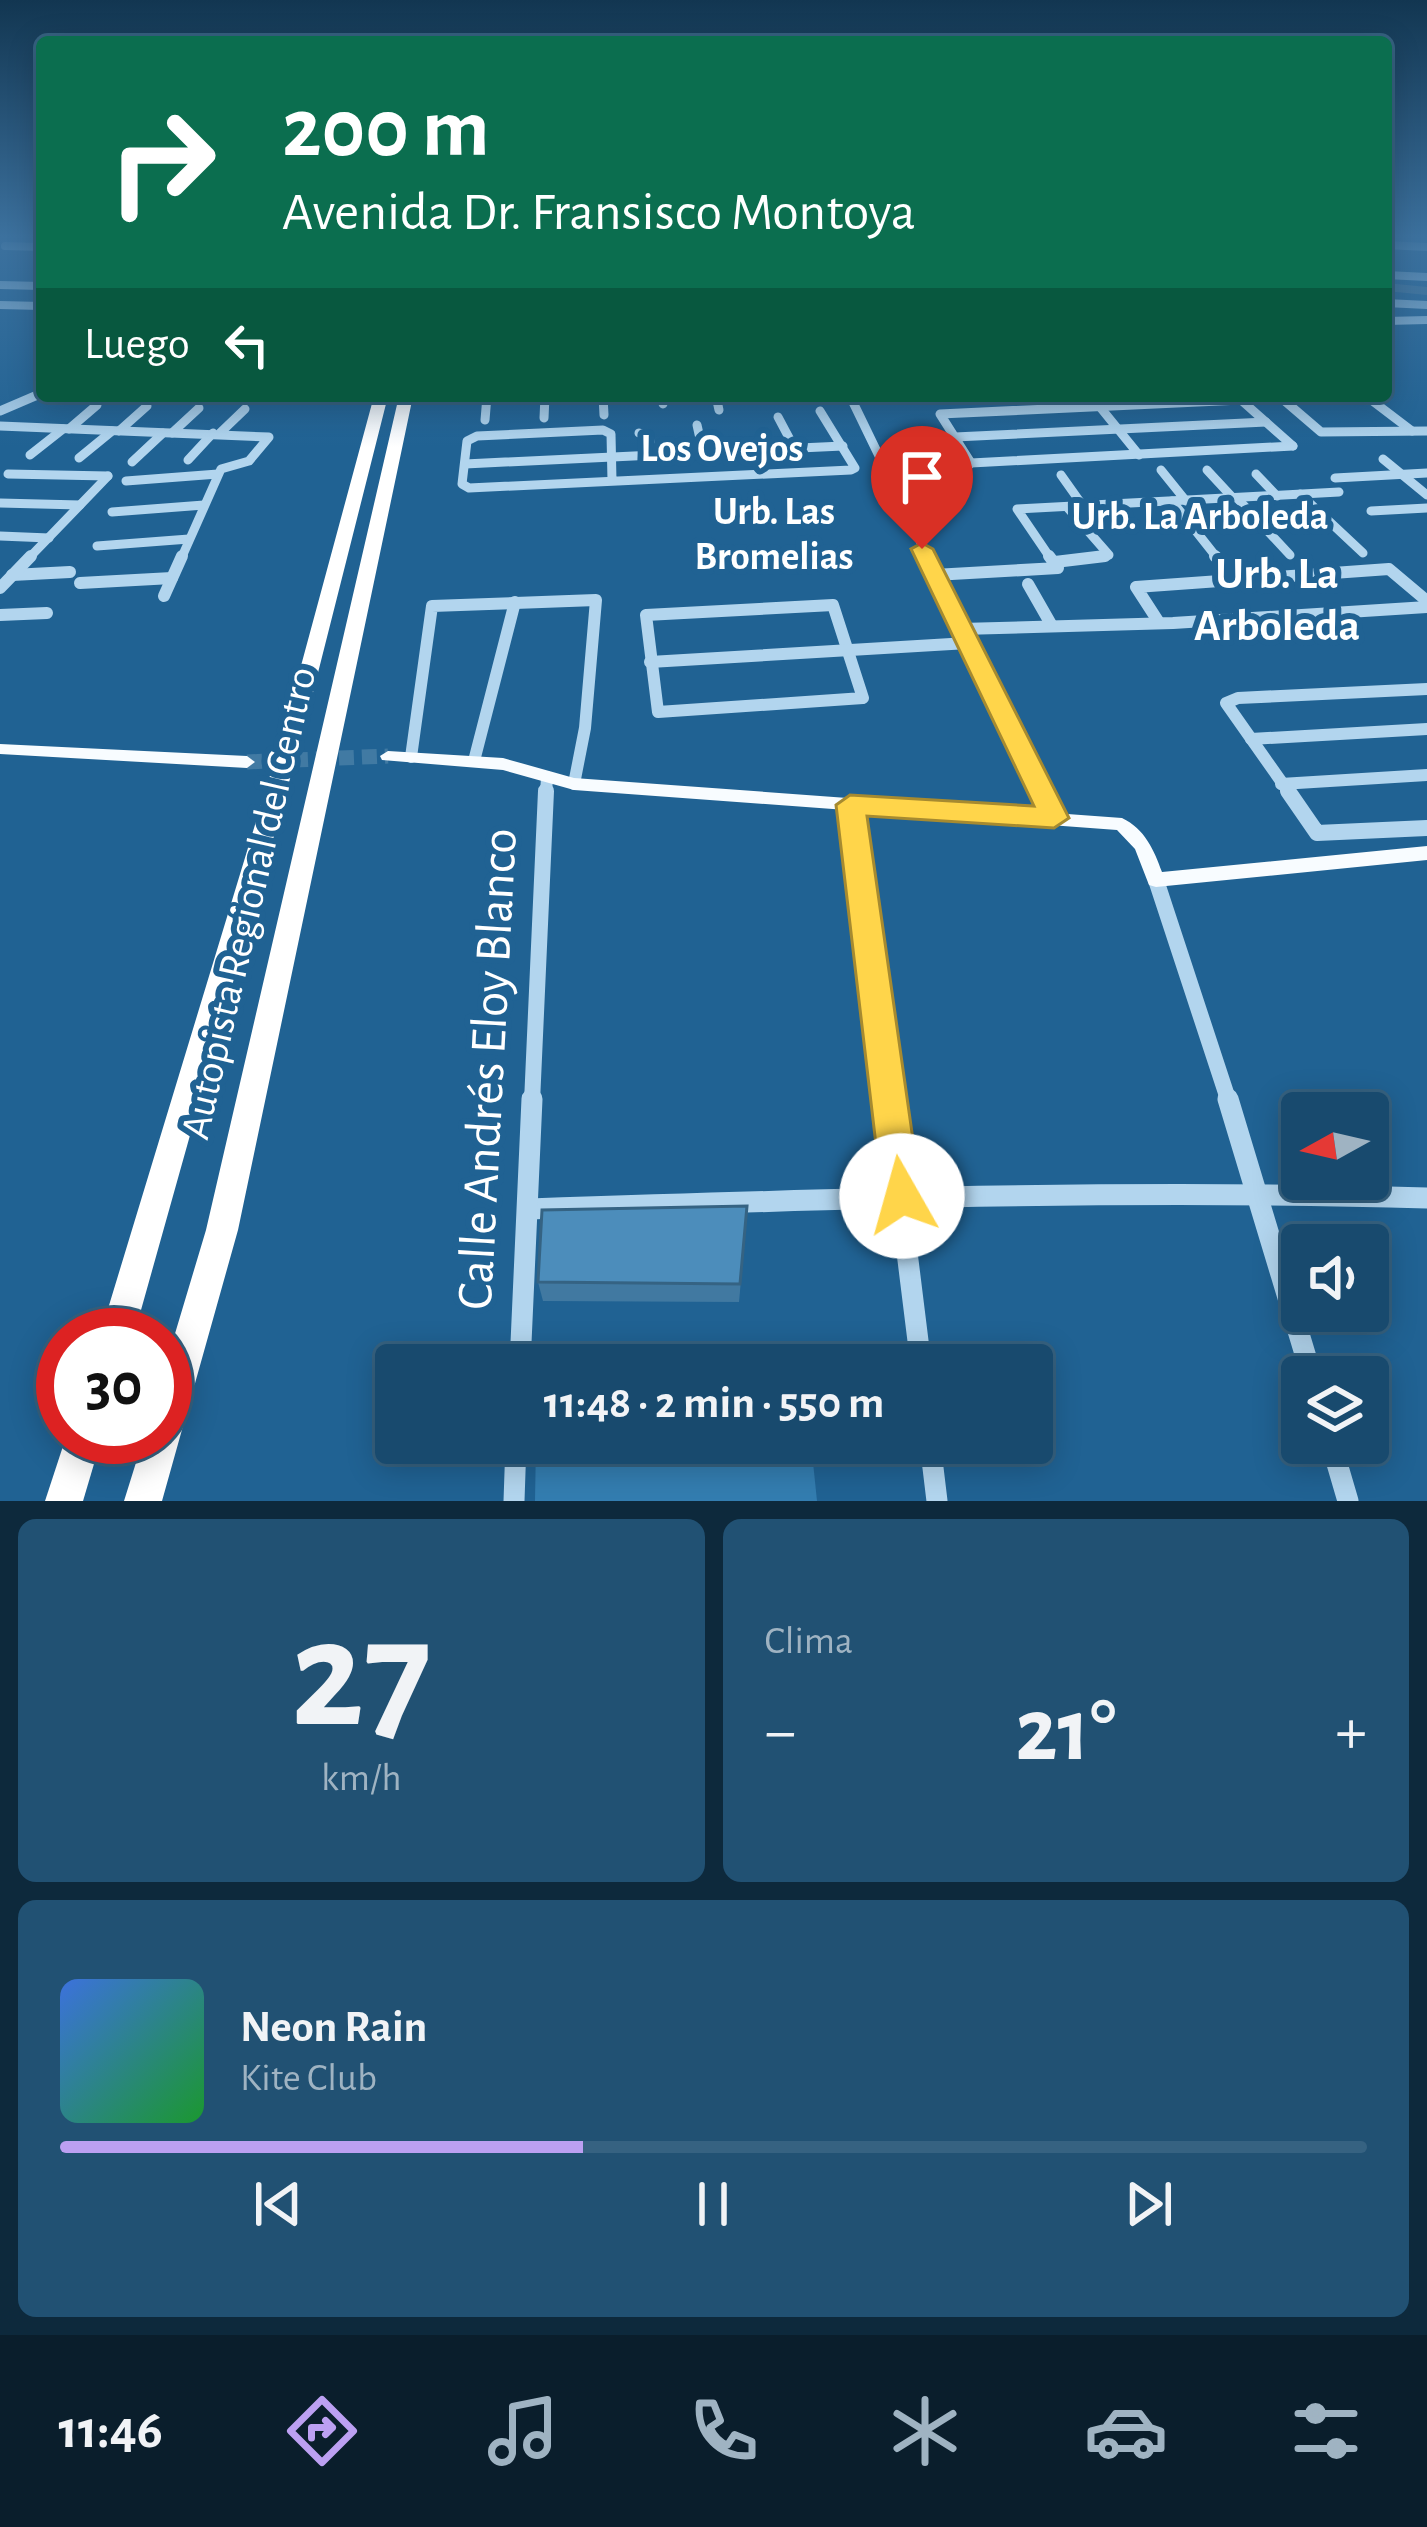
<!DOCTYPE html>
<html lang="es">
<head>
<meta charset="utf-8">
<style>
  body { margin:0; font-family:"Alegreya Sans",sans-serif; background:#215173; color:#f1f3f6; height:100vh; display:flex; flex-direction:column; font-size:45px; white-space:nowrap }
  * { box-sizing:border-box; margin:0 }
  p { font-size:39px; color:#9fb3c2 }
  .icon { flex:none; width:66px; height:66px; fill:none; stroke:currentColor; stroke-width:2; stroke-linecap:round; stroke-linejoin:round }
  .map { position:relative; height:1501px; overflow:hidden }
  .sheet { display:flex; flex-direction:column; gap:18px; padding:18px; background:#0d293c; flex:1 }
  .sheet>* { flex:none }
  .guide { position:absolute; left:36px; top:36px; width:1356px; height:366px; border-radius:12px; box-shadow:0 6px 30px #0003,0 0 0 3px #366281; background:#0b6e4f; color:#fff; overflow:hidden }
  .needle { width:78px; rotate:262deg }
  .controls { position:absolute; left:1281px; top:1092px; display:grid; gap:24px }
  .controls a { display:grid; place-items:center; width:108px; height:108px; border-radius:12px; background:#184a6e; box-shadow:0 6px 30px #0003,0 0 0 3px #366281; font-size:60px }
  .speed { position:absolute; left:36px; top:1308px; display:flex; gap:24px; font-size:60px; font-weight:700; text-align:center }
  .speed>* { display:grid; place-content:center; width:156px; height:156px; border-radius:50%; background:#184a6e; box-shadow:0 6px 30px #0003,0 0 0 3px #366281; line-height:1 }
  .speed .limit { border:18px solid #d22; background:#fff; color:#111 }
  .pin { position:absolute; display:grid; place-items:center; width:102px; height:102px; color:#fff; margin:-123px -51px; border-radius:50% 50% 50% 0; rotate:-45deg; box-shadow:0 0 12px #0007 }
  .pin .icon { rotate:45deg }
  .me { position:absolute; width:132px; margin:-66px; rotate:353deg; stroke-linejoin:round; filter:drop-shadow(0 0 9px #0008) }
  .turn { display:flex; align-items:center; gap:42px; height:252px; padding:0 48px; font-size:54px }
  .turn .icon { width:156px; height:156px; stroke-width:2.5 }
  .turn b { display:block; font-size:84px; line-height:102px }
  .then { display:flex; align-items:center; height:114px; padding:0 48px; background:#0003; gap:24px; font-size:45px }
  .big { font-size:90px; font-weight:700; line-height:1.1 }
  .sheet .widget { flex:1; display:flex; flex-direction:column; justify-content:center; gap:18px; min-width:0; padding:0 42px; border-radius:18px; background:#215173 }
  .sheet .dial { align-items:center; gap:0 }
  .dial b { font-size:156px; line-height:1 }
  .song { display:flex; align-items:center; gap:36px }
  .cover { width:144px; height:144px; border-radius:18px; background:linear-gradient(135deg,hsl(220 70% 55%),hsl(130 70% 35%)) }
  .played { height:12px; border-radius:6px; background:linear-gradient(90deg,#bca0f2 40%,#366281 40%) }
  .keys { display:flex; justify-content:space-around; direction:ltr }
  .heat { display:flex; justify-content:space-between; align-items:center; font-size:66px; direction:ltr }
  .sheet .tiles { flex:1; display:grid; gap:18px; grid-template-columns:1fr 1fr }
  .widget:last-child { grid-column:span 2 }
  .trip { position:absolute; left:375px; top:1344px; width:678px; height:120px; border-radius:12px; background:#184a6e; box-shadow:0 6px 30px #0003,0 0 0 3px #366281; font-weight:700; line-height:120px; text-align:center }
  .tab-bar { display:flex; height:192px; justify-content:space-around; align-items:center; background:#0a1e2c; color:#9fb3c2 }
  .tab-bar .icon { width:84px; height:84px }
  .tab-bar .on { color:#bca0f2 }
  .tab-bar b { font-size:54px; color:#f1f3f6 }
  .map>svg:first-child { display:block }
</style>
</head>
<body>
<div class="map">
<svg width="1427" height="1501" viewBox="0 0 1427 1501">
  <rect width="100%" height="100%" fill="#206293"/>
  <!-- green -->
  <path fill="#337db0" d="M536,1443h275l6,58h-282z"/>
  <g fill="none" stroke-linecap="round" stroke-linejoin="round">
    <!-- river -->
    <path fill="#4c7a9b" fill-rule="evenodd" d="M1386,283l41,4v8l-41,-4z"/>
    <!-- major-tunnel -->
    <path stroke="#417aa3" stroke-width="15" stroke-dasharray="15 8" stroke-linecap="butt" d="M247,762l141,-6"/>
    <!-- minor-far4 -->
    <g stroke="#b2d5ee" stroke-width="8">
      <path d="M1386,245l41,2"/>
      <path d="M5,246l37,1"/>
      <path d="M1386,275l41,2"/>
      <path d="M0,285l42,1"/>
      <path d="M1386,303l41,2"/>
      <path d="M0,305l42,1"/>
      <path d="M1386,321l41,-1"/>
    </g>
    <!-- minor-far3 -->
    <g stroke="#b2d5ee" stroke-width="9">
      <path d="M603,396l1,19"/>
      <path d="M661,396l2,8"/>
      <path d="M716,396l3,14"/>
      <path d="M850,396l79,163"/>
      <path d="M1279,396l42,36 106,-1"/>
      <path d="M1366,396l46,35"/>
      <path d="M1100,407l39,48"/>
      <path d="M0,411l42,-18"/>
      <path d="M778,417l17,32"/>
      <path d="M544,418l1,-22"/>
      <path d="M485,420l2,-24"/>
      <path d="M697,425l6,27"/>
      <path d="M0,426l269,11 -20,24 -28,8 -40,90"/>
      <path d="M69,429l28,-24"/>
      <path d="M119,431l28,-25"/>
      <path d="M172,433l27,-25"/>
      <path d="M220,433l25,-24"/>
      <path d="M639,433l10,3 3,18"/>
      <path d="M955,437l311,-15"/>
      <path d="M30,455l33,-26"/>
      <path d="M79,458l33,-27"/>
      <path d="M1383,459l44,36"/>
      <path d="M188,460l25,-27"/>
      <path d="M132,462l31,-29"/>
      <path d="M971,463l-31,-49 301,-14 52,46"/>
      <path d="M971,463l322,-17"/>
      <path d="M465,464l378,-18"/>
      <path d="M1161,470l25,31"/>
      <path d="M1207,470l26,28"/>
      <path d="M8,474l100,2"/>
      <path d="M1256,474l21,22"/>
      <path d="M1061,475l22,31"/>
      <path d="M888,478l71,-3 12,-12"/>
      <path d="M1335,478l92,-5"/>
      <path d="M126,481l92,-7"/>
      <path d="M612,481l-1,-47 -8,-4 -126,6 -10,5 -5,43 7,4 382,-18 4,-2 -35,-57"/>
      <path d="M1300,494l63,59"/>
      <path d="M1237,498l53,57"/>
      <path d="M1172,501l46,58"/>
      <path d="M0,503l80,2"/>
      <path d="M1067,507l42,48 -27,4"/>
      <path d="M1371,511l56,-3"/>
      <path d="M112,512l92,-7"/>
      <path d="M0,536l49,2"/>
      <path d="M97,546l92,-7"/>
      <path d="M28,559l80,-83"/>
      <path d="M1051,559l-34,-50 322,-17"/>
    </g>
    <!-- minor-far2 -->
    <g stroke="#b2d5ee" stroke-width="12">
      <path d="M927,556l116,238"/>
      <path d="M1215,556l4,4"/>
      <path d="M1055,562l50,-6"/>
      <path d="M12,575l58,-3"/>
      <path d="M934,575l124,-7 -9,-12"/>
      <path d="M80,583l92,-5"/>
      <path d="M1028,584l24,42"/>
      <path d="M0,588l31,-32"/>
      <path d="M164,596l18,-40"/>
      <path d="M833,605l30,93 -205,14 -12,-97z"/>
      <path d="M0,615l47,-2"/>
      <path d="M1158,621l-22,-34 253,-18 38,32"/>
      <path d="M961,629l212,-6 254,-16"/>
      <path d="M650,662l318,-19"/>
      <path d="M1251,739l176,-10"/>
      <path d="M411,757l21,-151 164,-6 -11,128 -11,56"/>
      <path d="M474,761l41,-159"/>
      <path d="M1281,784l146,-9"/>
      <path d="M546,794l1,-17"/>
      <path d="M1290,794l-64,-91 12,-5 189,-9"/>
    </g>
    <!-- minor-far1 -->
    <g stroke="#b2d5ee" stroke-width="16">
      <path d="M1041,791l13,27"/>
      <path d="M1288,791l29,42 110,-5"/>
      <path d="M851,805l37,297"/>
      <path d="M1156,880l73,222"/>
      <path d="M532,1102l14,-311"/>
    </g>
    <!-- minor -->
    <g stroke="#b2d5ee" stroke-width="21">
      <path d="M888,1099l33,266"/>
      <path d="M1228,1099l84,278"/>
      <path d="M528,1209c300,-10 599,-20 899,-11"/>
      <path d="M520,1365l12,-266"/>
      <path d="M930,1443l7,58"/>
      <path d="M1331,1443l17,58"/>
      <path d="M514,1501l2,-58"/>
    </g>
    <!-- major -->
    <g fill="#f8fcff" fill-rule="evenodd">
      <path d="M0,744l247,12 8,6 -8,6 -247,-14z"/>
      <path d="M388,751l115,7 71,20 548,40c23,11 32,32 40,54l265,-26v14l-271,27 -7,-2 -14,-36 -18,-19 -543,-40 -71,-20 -121,-10 -2,-4z"/>
    </g>
    <!-- highway -->
    <g fill="#fff" fill-rule="evenodd">
      <path d="M374,396h14l-86,340 -168,599h-34l182,-599z"/>
      <path d="M399,396h14l-175,834 -76,271h-38l20,-64h21v-70l41,-137z"/>
      <path d="M66,1437h36l-19,64h-38z"/>
    </g>
  </g>
  <!-- wall -->
  <path fill="#4179a1" d="M746,1225l-7,77 -196,-1 -5,-19z"/>
  <!-- building -->
  <path fill="#4c8dbb" stroke="#356383" stroke-width="3" d="M747,1206l-7,78 -202,-2 4,-72z"/>
  <!-- sky -->
  <linearGradient id="sky" x2="0" y2="1"><stop stop-color="#123651"/><stop offset="0.53" stop-color="#3c719e"/><stop offset="1" stop-color="#3c719e" stop-opacity="0"/></linearGradient>
  <rect width="1427" height="447" fill="url(#sky)"/>
  <!-- route -->
  <path fill="#ffd54a" stroke="#a68a30" stroke-width="3" d="M922,543l11,6 136,269 -15,10 -187,-12 54,380 -5,13 -14,6 -15,-6 -5,-13 -46,-391 14,-10 184,11 -123,-257z"/>
  <g text-anchor="middle" dominant-baseline="central" stroke-width="12" stroke-linejoin="round" paint-order="stroke">
    <!-- far-neighbourhood labels -->
    <g font-size="39" font-weight="bold" fill="#fff" stroke="#206293">
      <text x="722" y="449">Los Ovejos</text>
      <text x="774" y="512">Urb. Las<tspan x="774" dy="45">Bromelias</tspan></text>
      <text x="1200" y="517">Urb. La Arboleda</text>
    </g>
    <!-- street labels -->
    <g font-size="42" fill="#fff" stroke="#206293">
      <text transform="translate(249 903) rotate(-77)">Autopista Regional del Centro</text>
    </g>
    <!-- neighbourhood labels -->
    <g font-size="45" font-weight="bold" fill="#fff" stroke="#206293">
      <text x="1277" y="574">Urb. La<tspan x="1277" dy="52">Arboleda</tspan></text>
    </g>
    <!-- near-street labels -->
    <g font-size="51" fill="#fff" stroke="#206293">
      <text transform="translate(488 1069) rotate(-87)">Calle Andrés Eloy Blanco</text>
    </g>
  </g>
</svg>
<div class="controls">
<a><svg class="needle" viewBox="-14 -14 28 28"><path d="M0-13l5 13h-10z" fill="#e53935"/><path d="M0 13l5-13h-10z" fill="#9fb3c2"/></svg></a>
<a><svg class="icon" aria-label="sound" viewBox="0 0 24 24"><path d="M4 9h4l5-4v14l-5-4H4zM17 9q2 3 0 6"/></svg></a>
<a><svg class="icon" aria-label="layers" viewBox="0 0 24 24"><path d="M12 4l9 5-9 5-9-5zM3 14l9 5 9-5"/></svg></a>
</div>
<div class="speed"><div class="limit">30</div></div>
<div class="pin" style="left:922px;top:549px;background:#d93025"><svg class="icon" aria-label="arrive" viewBox="0 0 24 24"><path d="M6 21V4h12l-3 4 3 4H6"/></svg></div>
<svg class="me" style="left:902px;top:1196px" viewBox="-20 -20 40 40"><circle r="19" fill="#fff"/><path d="M0-13L10 11 0 6-10 11z" fill="#ffd54a"/></svg>
<div class="trip">11:48 · 2 min · 550 m</div>
<div class="guide">
<div class="turn"><svg class="icon" aria-label="right" viewBox="0 0 24 24"><path d="M7 20v-9h11M14 6l5 5-5 5"/></svg><div><b>200 m</b>Avenida Dr. Fransisco Montoya</div></div>
<div class="then">Luego<svg class="icon" aria-label="left" viewBox="0 0 24 24"><path d="M17 20v-9H6M10 6l-5 5 5 5"/></svg></div>
</div>
</div>
<section class="sheet">
<div class="tiles">
<div class="widget dial"><b>27</b><p>km/h</p></div>
<div class="widget"><p>Clima</p>
<div class="heat"><a>−</a><b class="big">21°</b><a>+</a></div>
</div>
<div class="widget">
<div class="song"><i class="cover"></i><div><b>Neon Rain</b><p>Kite Club</p></div></div>
<div class="played"></div>
<div class="keys"><svg class="icon" aria-label="previous" viewBox="0 0 24 24"><path d="M18 5L8 12l10 7zM5 5v14"/></svg><svg class="icon" aria-label="pause" viewBox="0 0 24 24"><path d="M8 5v14M16 5v14"/></svg><svg class="icon" aria-label="next" viewBox="0 0 24 24"><path d="M6 5l10 7-10 7zM19 5v14"/></svg></div>
</div>
</div>
</section>
<nav class="tab-bar">
<b>11:46</b>
<svg class="icon on" aria-label="directions" viewBox="0 0 24 24"><path d="M12 3l9 9-9 9-9-9zM9 14v-3h6M13 9l2 2-2 2"/></svg>
<svg class="icon" aria-label="music" viewBox="0 0 24 24"><path d="M9 18V5l10-2v13"/><circle cx="6" cy="18" r="3"/><circle cx="16" cy="16" r="3"/></svg>
<svg class="icon" aria-label="phone" viewBox="0 0 24 24"><path d="M5 4h4l2 5-3 2q2 4 5 5l2-3 5 2v4C11 20 4 13 5 4z"/></svg>
<svg class="icon" aria-label="climate" viewBox="0 0 24 24"><path d="M12 3v18M4 7l16 10M4 17L20 7"/></svg>
<svg class="icon" aria-label="car" viewBox="0 0 24 24"><path d="M5 17H2v-5l4-1 3-4h7l3 4 3 1v5h-3M9 17h6M6 11h13"/><circle cx="7" cy="17" r="2"/><circle cx="17" cy="17" r="2"/></svg>
<svg class="icon" aria-label="filters" viewBox="0 0 24 24"><path d="M4 7h16M4 17h16"/><circle cx="9" cy="7" r="2"/><circle cx="15" cy="17" r="2"/></svg>
</nav>
</body>
</html>
